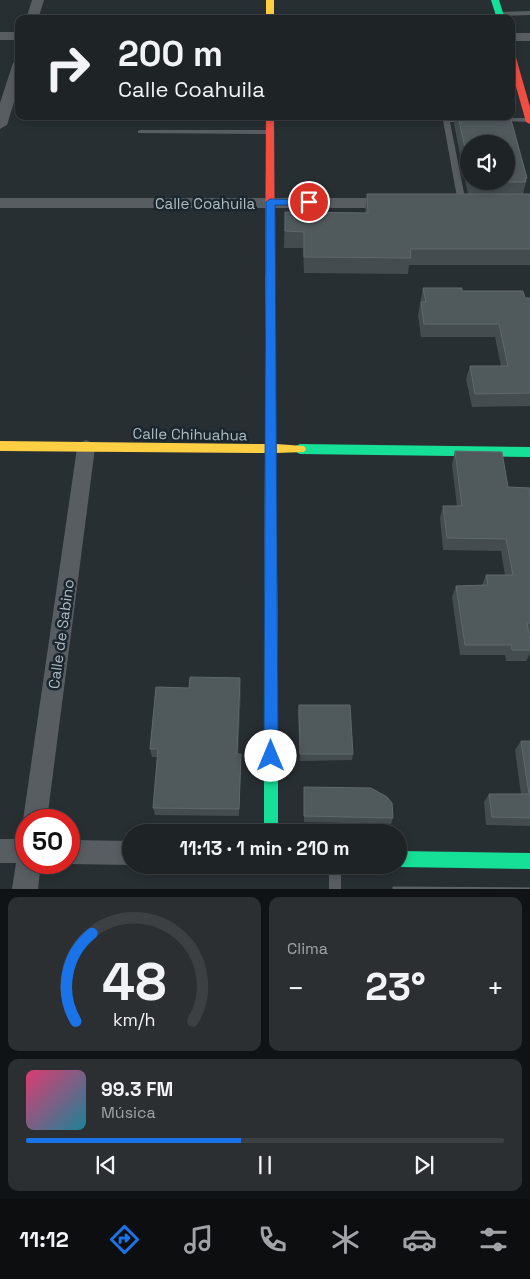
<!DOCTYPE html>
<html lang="es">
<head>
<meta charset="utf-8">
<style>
  body { margin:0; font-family:"Space Grotesk",sans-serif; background:#2b2f32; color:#f1f3f6; height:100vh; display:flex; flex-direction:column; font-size:19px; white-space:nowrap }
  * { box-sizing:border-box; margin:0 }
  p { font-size:16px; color:#a1a4a7 }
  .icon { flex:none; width:28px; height:28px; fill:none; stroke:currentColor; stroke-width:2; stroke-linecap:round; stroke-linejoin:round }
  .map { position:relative; height:889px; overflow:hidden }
  .side { display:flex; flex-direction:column; gap:8px; padding:8px; background:#101315; flex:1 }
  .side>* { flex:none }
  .hud { position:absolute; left:15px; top:15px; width:500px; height:105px; border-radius:10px; box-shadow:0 2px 8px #0003,0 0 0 1px #3c4043; background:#1e2326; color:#f1f3f6; overflow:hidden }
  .fabs { position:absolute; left:460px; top:135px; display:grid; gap:10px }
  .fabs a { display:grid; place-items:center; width:55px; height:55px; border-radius:50%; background:#1e2326; box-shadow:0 2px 8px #0003,0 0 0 1px #3c4043; font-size:25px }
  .speed { position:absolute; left:15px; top:809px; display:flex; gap:10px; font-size:25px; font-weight:700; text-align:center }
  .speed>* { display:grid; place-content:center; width:65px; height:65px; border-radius:50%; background:#1e2326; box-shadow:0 2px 8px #0003,0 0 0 1px #3c4043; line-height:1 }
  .speed .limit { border:8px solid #d22; background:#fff; color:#111 }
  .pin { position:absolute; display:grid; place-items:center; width:42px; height:42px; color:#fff; margin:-21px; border:2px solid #fff; border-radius:50%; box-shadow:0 1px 5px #0007 }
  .me { position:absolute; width:55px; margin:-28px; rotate:0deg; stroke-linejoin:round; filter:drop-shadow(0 0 4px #0008) }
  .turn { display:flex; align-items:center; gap:18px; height:105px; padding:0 20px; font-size:22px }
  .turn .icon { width:65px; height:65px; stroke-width:2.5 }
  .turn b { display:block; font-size:35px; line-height:42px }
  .big { font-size:38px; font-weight:700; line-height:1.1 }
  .side .card { flex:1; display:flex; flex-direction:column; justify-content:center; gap:8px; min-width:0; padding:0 18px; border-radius:10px; background:#2b2f32 }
  .side .dial { align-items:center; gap:0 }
  .dial svg { height:130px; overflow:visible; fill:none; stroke:#3c4043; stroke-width:7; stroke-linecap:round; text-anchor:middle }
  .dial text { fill:#f1f3f6; stroke:none }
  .song { display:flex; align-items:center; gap:15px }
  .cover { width:60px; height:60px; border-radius:8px; background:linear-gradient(135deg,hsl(340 70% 55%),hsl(190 70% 35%)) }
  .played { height:5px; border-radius:2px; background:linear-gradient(90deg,#1a73e8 45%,#3c4043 45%) }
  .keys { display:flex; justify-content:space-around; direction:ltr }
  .heat { display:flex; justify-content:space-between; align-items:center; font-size:28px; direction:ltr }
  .side .tiles { flex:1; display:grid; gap:8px; grid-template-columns:1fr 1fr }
  .card:last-child { grid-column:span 2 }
  .trip { position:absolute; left:122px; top:824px; width:285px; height:50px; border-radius:25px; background:#1e2326; box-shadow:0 2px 8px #0003,0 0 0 1px #3c4043; font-weight:700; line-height:50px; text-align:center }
  .tabs { display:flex; height:80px; justify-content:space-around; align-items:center; background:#0c0e0f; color:#a1a4a7 }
  .tabs .icon { width:35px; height:35px }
  .tabs .on { color:#1a73e8 }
  .tabs b { font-size:22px; color:#f1f3f6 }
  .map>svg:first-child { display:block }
</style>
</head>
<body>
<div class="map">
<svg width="530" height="889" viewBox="0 0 530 889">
  <rect width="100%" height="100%" fill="#282f33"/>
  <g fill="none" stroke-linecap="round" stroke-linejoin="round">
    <!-- lane -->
    <g fill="#575d61" fill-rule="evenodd">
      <path d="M530,11v4l-30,1 -3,-2 3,-2z"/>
      <path d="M446,118h18l3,2 -3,2h-14l16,81 -4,2 -4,-2 -15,-83z"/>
      <path d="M500,118h29l1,4 -32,-1v-2z"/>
      <path d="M140,130h130l3,2 -3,2 -132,-1v-2z"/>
      <rect x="329" y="865" width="12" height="24"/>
    </g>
    <!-- street -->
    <g fill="#575d61" fill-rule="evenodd">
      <path d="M32,0h12l-6,19h-12z"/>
      <rect x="0" y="32" width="19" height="8"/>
      <rect x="511" y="33" width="19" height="8"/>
      <path d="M19,59v27l-12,39 -7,4v-26l13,-40z"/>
      <path d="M0,198h391l5,2 3,3 -3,3 -5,2h-391z"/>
      <path d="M86,440l7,3 2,5 -48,372h-21v8l-3,-8 54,-372 2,-5z"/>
      <path d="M0,839h26v23h15l-3,27h-26l4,-26h-16z"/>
      <path d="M69,840l62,1 1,24 -63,-1 -5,-2h5z"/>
    </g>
    <!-- fast -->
    <g fill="#16e098" fill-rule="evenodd">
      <path d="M491,0h8l6,19h-8z"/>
      <path d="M300,444l230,3v10l-230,-3 -4,-2 -2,-3 2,-3z"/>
      <path d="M271,689l5,1 2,5v137h-14v-137l2,-5z"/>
      <path d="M399,851l131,2v16l-131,-2 -4,-2h4z"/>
    </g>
    <!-- slow -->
    <g fill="#ffcf43" fill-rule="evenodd">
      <rect x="266" y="0" width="8" height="19"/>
      <path d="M270,273l5,3 1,168 28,2 2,3 -2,3 -28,1 2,242 -2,5 -5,1 -5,-1 -2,-5 1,-242 -265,-2v-10l265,3v-168z"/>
    </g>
    <!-- jam -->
    <g fill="#f24e42" fill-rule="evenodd">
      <path d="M511,52l4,2 15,53v17l-4,-2 -15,-53z"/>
      <path d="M266,116h8l1,160 -5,3 -5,-3z"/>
    </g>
  </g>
  <!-- wall -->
  <g fill="#444c50" fill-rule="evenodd">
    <path d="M455,116h55l17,62 -4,16h7v71h-121l-1,9 -104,-1 -1,-25h-19l1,-36 80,1 2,-19h101l-14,-70zM469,144l37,37h-37z"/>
    <path d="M423,288l107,10v108l-58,1 -6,-28 4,-13h31l-6,-29h-74l-3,-22z"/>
    <path d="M455,451l53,36 22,1v146h-1l1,6v14l-4,7h-20l-1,-6h-45l-8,-58 4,-11 26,-1 4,-10h19l-4,-24 -58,-1 -3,-32 3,-12h14l-5,-41z"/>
    <path d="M241,687l-3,67 3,8 -2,54 -84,-1 -2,-7 5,-51h-6l-2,-8z"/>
    <path d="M299,705l54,49 -1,6 -52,1 -2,-49z"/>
    <path d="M521,741h9v85l-44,-1 -2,-23 5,-8h32l-6,-44z"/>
    <path d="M304,787l89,31 -2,6 -87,-2z"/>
  </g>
  <!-- shaded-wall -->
  <path fill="#343c3f" d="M240,678l1,9 -3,75 -1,-8z"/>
  <!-- building -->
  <g fill="#50595c" stroke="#5f686c">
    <path d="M458,116h52l17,62h-2l1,4h-54l34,-1v-37h-37v23z"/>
    <path d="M367,194h163v55h-120l1,9 -107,-1v-25l-19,-1v-19l83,1z"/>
    <path d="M423,288h39v3h61l2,7h5v95l-55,1 -5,-28h38l-9,-42h-75l-3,-22h5z"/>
    <path d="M455,451l47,1 6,35 22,1v135h-3l3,17v10h-18l-1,-5h-46l-9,-59 32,-1 -2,-10h27l-7,-36 -59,-1 -4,-32h19z"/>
    <path d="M190,677l50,1 -3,76h4l-2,55 -86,-1 5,-59h-8l6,-62 33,1z"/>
    <path d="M299,705h51l3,49h-53z"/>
    <path d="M521,741h9v77l-38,-1 -3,-23h40z"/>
    <path d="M304,787l67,1 16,9 5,6 1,15 -89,-2z"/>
    <path d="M393,887l137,1v1h-137z"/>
  </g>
  <!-- route -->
  <path fill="#1a73e8" stroke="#114b97" d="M270,199l39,1 4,2 -4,3h-34l3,551 -2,5 -5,2 -5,-2 -2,-5 2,-554z"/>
  <g text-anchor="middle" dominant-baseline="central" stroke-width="5" stroke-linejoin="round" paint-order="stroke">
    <!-- street labels -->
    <g font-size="15" fill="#b1bdc4" stroke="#1b262d">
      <text x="205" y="203">Calle Coahuila</text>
      <text transform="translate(190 434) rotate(1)">Calle Chihuahua</text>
      <text transform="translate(61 634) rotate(-82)">Calle de Sabino</text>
    </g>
  </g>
</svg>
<div class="fabs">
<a><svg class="icon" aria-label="sound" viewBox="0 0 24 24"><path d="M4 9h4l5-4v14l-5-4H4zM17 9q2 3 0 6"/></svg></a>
</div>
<div class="speed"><div class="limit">50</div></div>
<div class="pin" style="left:309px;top:202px;background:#d93025"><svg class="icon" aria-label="arrive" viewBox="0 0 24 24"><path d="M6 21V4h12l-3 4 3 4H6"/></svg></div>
<svg class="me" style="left:271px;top:756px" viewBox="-20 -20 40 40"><circle r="19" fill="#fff"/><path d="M0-13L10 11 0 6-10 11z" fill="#1a73e8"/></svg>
<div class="trip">11:13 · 1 min · 210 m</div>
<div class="hud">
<div class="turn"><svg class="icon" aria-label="right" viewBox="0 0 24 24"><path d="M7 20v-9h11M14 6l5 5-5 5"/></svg><div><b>200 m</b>Calle Coahuila</div></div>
</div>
</div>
<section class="side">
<div class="tiles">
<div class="card dial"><svg viewBox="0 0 100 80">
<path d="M14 69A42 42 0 1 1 86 69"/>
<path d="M14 69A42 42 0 0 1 24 15" stroke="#1a73e8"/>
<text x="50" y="56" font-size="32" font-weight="700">48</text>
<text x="50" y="72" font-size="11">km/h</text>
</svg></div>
<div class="card"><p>Clima</p>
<div class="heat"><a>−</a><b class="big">23°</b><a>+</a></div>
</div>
<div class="card">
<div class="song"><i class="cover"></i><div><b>99.3 FM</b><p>Música</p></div></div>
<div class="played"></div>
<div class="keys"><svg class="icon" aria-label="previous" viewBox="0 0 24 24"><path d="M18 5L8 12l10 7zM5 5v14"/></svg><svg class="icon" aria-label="pause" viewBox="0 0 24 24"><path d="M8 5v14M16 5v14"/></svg><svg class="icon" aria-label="next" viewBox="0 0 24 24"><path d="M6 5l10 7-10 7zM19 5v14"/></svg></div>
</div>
</div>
</section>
<nav class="tabs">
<b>11:12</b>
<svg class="icon on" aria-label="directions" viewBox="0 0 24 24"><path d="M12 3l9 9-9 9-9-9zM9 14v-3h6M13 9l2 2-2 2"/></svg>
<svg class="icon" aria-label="music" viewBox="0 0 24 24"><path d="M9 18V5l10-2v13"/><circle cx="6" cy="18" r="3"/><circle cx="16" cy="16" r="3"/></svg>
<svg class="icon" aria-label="phone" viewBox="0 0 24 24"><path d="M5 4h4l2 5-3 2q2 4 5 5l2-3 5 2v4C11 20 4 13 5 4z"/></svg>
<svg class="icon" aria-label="climate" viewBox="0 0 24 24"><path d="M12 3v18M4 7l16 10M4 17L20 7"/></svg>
<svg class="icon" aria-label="car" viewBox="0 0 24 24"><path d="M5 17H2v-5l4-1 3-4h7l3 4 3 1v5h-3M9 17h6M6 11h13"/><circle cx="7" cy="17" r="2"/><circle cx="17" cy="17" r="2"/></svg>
<svg class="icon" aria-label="filters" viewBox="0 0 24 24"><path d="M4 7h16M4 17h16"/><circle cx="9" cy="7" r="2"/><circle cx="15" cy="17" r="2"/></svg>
</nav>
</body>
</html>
